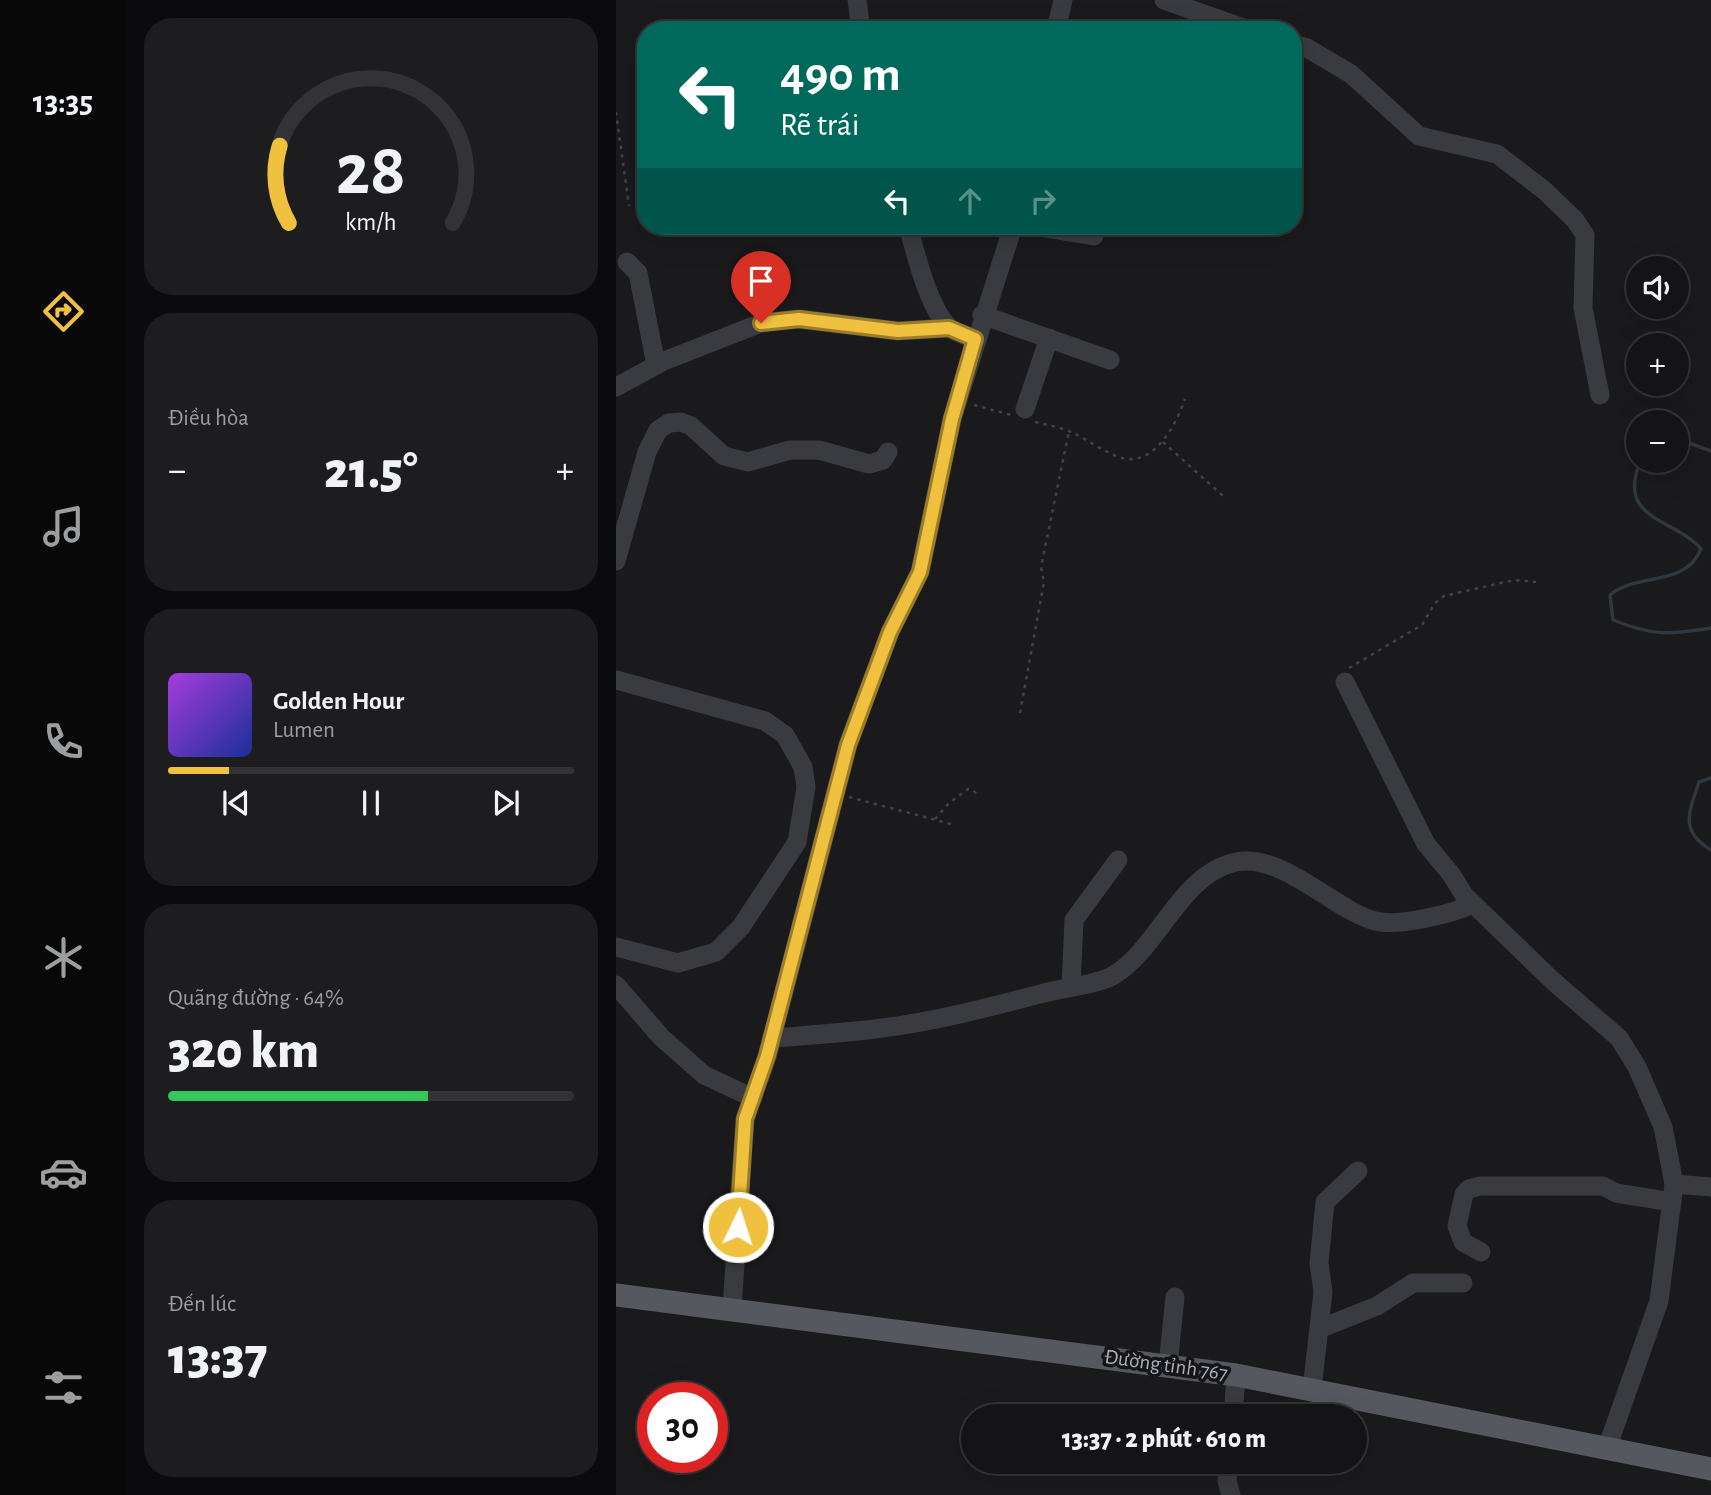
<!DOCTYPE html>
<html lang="vi">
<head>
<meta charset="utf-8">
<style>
  body { margin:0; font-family:"Alegreya Sans",sans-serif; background:#1d1c1e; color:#f1f3f6; height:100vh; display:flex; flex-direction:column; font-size:26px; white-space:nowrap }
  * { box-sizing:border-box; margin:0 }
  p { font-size:23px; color:#9d9ea0 }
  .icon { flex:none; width:38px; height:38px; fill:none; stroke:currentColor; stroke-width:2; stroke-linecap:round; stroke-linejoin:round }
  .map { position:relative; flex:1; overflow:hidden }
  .sheet { display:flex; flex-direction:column; gap:18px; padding:18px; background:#0b0a0c; width:490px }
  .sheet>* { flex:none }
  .banner { position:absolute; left:21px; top:21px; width:665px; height:214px; border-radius:28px; box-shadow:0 7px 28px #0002,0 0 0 2px #333234; background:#00695c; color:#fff; overflow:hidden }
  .fabs { position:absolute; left:1010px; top:256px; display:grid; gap:14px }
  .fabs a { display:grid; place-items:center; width:63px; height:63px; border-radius:50%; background:#141315; box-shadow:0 7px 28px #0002,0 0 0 2px #333234; font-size:35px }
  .speed { position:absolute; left:21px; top:1382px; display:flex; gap:14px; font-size:35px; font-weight:700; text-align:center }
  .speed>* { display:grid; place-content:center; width:91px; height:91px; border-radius:50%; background:#141315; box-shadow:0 7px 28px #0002,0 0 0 2px #333234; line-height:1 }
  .speed .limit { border:10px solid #d22; background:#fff; color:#111 }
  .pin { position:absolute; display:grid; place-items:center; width:60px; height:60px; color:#fff; margin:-72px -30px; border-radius:50% 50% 50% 0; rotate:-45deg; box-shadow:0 0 7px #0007 }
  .pin .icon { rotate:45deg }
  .me { position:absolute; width:77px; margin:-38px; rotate:4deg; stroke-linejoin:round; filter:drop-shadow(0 0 5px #0008) }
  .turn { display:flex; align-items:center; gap:24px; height:147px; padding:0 28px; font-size:32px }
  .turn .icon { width:91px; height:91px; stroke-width:2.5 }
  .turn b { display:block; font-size:49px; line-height:60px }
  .lanes { display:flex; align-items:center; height:66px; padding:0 28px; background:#0003; justify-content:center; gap:35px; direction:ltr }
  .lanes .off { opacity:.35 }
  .big { font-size:52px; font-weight:800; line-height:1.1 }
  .sheet .tile { flex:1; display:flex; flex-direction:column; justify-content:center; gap:10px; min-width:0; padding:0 24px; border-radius:28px; background:#1d1c1e }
  .sheet .dial { align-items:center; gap:0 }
  .dial svg { height:182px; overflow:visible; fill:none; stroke:#333234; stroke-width:7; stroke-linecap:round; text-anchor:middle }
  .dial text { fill:#f1f3f6; stroke:none }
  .song { display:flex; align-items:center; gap:21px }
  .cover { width:84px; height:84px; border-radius:10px; background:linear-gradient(135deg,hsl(280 70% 55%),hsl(230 70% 35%)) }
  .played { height:7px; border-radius:4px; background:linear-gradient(90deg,#efc13e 15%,#333234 15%) }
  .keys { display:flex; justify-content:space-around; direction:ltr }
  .heat { display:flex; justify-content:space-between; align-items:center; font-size:38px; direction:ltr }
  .charge { height:10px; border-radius:5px; background:linear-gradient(90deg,#34c759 64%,#333234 0) }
  .trip { position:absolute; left:345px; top:1404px; width:406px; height:70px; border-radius:35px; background:#141315; box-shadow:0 7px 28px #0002,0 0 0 2px #333234; font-weight:800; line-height:70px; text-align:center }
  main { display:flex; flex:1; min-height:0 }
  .tab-bar { display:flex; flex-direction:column; width:126px; justify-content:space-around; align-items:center; background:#080808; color:#9d9ea0 }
  .tab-bar .icon { width:49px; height:49px }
  .tab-bar .selected { color:#efc13e }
  .tab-bar b { font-size:32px; color:#f1f3f6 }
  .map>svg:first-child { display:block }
</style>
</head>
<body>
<main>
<nav class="tab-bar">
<b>13:35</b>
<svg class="icon selected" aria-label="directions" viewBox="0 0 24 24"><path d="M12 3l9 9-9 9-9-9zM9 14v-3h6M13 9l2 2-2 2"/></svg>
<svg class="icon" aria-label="music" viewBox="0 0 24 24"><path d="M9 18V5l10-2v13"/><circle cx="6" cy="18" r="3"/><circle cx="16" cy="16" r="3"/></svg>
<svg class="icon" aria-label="phone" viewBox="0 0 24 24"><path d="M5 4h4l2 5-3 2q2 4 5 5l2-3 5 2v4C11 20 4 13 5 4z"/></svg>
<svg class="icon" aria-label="climate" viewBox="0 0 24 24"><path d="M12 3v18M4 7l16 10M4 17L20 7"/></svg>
<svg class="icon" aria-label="car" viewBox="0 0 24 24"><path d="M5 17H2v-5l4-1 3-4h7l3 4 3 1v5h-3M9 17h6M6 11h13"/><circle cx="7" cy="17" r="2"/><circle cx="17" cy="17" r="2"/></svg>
<svg class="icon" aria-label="filters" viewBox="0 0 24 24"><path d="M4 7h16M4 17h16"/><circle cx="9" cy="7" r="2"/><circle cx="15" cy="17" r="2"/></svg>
</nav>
<section class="sheet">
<div class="tile dial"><svg viewBox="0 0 100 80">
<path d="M14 69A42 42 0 1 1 86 69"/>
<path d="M14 69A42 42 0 0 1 10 35" stroke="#efc13e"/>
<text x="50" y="56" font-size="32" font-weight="700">28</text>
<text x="50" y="72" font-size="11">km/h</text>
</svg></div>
<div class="tile"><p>Điều hòa</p>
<div class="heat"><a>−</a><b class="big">21.5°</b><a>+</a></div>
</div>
<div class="tile">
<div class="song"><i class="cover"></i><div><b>Golden Hour</b><p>Lumen</p></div></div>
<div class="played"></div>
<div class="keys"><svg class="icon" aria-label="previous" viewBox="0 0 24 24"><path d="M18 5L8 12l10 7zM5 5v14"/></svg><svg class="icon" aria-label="pause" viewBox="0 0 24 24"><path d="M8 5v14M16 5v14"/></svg><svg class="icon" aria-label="next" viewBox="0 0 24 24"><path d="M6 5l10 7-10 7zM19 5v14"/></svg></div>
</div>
<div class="tile"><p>Quãng đường · 64%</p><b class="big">320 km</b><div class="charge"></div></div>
<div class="tile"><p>Đến lúc</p><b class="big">13:37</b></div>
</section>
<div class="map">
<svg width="1095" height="1495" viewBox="0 0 1095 1495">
  <rect width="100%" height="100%" fill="#1a191c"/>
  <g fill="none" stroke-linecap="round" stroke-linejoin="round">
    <!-- stream -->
    <g stroke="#2f3740" stroke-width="3.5">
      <path d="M1060,438l35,13"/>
      <path d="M1025,460c-27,61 36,59 60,89 -16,39 -64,23 -91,46l3,25c40,16 56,15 98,8"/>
      <path d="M1095,778l-12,4c-10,30 -20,49 12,68"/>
    </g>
    <!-- path -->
    <g stroke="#404248" stroke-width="2.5" stroke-dasharray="3.5 5" stroke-linecap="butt">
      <path d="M0,112l13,94"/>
      <path d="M358,405l37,10"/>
      <path d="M419,422c12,3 25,5 36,10 16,7 31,19 48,25 34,13 58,-34 66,-58"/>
      <path d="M547,442l60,54"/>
      <path d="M733,668l73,-43 13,-22 9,-7 70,-16 22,2"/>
      <path d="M404,713l24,-131 -3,-15 28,-136"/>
      <path d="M233,797l102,27"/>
      <path d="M319,819l14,-16 19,-14 5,1 6,7"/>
    </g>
    <!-- minor -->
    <g stroke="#3a3b41" stroke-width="19">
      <path d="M241,0l4,30"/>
      <path d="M548,0l85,30"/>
      <path d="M440,30l7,-30"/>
      <path d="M677,44l14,4 44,26 68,62 78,18 48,37 30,29 10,15 -2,73 17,87"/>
      <path d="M292,226c7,25 21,85 42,102 6,5 18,8 25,11"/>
      <path d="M417,226l61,10"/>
      <path d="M11,262l11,11 18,92"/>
      <path d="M366,315l128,45"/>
      <path d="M0,387l48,-26 97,-38 38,-4 99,12 51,-3"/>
      <path d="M409,409l24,-71"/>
      <path d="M0,561l31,-109 11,-22 11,-7 12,-1 10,4 33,30 24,6 42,-12h29l50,14 14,-4 5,-8"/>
      <path d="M0,680l149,41 20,14 18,32 3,20 -9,55 -56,85 -25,25 -38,11 -62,-16"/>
      <path d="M729,682l81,162 25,30 13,21 89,86 66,57 18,29 26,60 11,57 -15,117 -52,147"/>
      <path d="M0,985l45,52 43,38 49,23"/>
      <path d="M455,987l3,-67 44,-60"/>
      <path d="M156,1038c37,-3 74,-5 110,-10 56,-7 112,-22 166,-36 17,-4 52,-8 66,-17 45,-27 66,-101 122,-113 45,-10 100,49 139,59 23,6 77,-7 98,-17"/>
      <path d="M1058,1184l37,3"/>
      <path d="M865,1252l-18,-10 -6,-16 7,-32 5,-5 11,-3h123l13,7 56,9"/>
      <path d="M116,1308l13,-189 22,-62 81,-312 42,-113 30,-60 32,-153 61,-193"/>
      <path d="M703,1329l58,-23 36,-23h50"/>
      <path d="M552,1365l7,-68"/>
      <path d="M696,1389l11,-97 -4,-29 6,-61 33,-31"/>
      <path d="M617,1416l3,-41"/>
      <path d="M613,1461l-2,20 4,14"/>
    </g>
    <!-- major -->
    <path stroke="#56585f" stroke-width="23" d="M0,1295l620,80 475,94"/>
  </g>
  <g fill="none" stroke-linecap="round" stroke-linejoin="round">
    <defs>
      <path id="route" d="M122,1227l7,-108 22,-63 81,-311 42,-113 30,-60 32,-153 23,-80 -26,-11 -51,3 -99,-12 -38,4"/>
    </defs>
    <!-- route casing -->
    <use href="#route" stroke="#9b7d28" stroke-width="18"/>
    <!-- route -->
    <use href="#route" stroke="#efc13e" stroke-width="12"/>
  </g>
  <g text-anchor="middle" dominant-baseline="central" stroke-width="7" stroke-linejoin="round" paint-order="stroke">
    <!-- street labels -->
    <g font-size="21" fill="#acafbb" stroke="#151417">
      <text transform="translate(550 1365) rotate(8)">Đường tỉnh 767</text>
    </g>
  </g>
</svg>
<div class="fabs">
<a><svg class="icon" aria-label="sound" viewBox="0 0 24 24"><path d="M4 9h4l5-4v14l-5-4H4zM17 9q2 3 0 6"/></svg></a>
<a>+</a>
<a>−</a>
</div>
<div class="speed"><div class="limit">30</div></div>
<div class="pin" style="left:145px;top:323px;background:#d93025"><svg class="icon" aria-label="arrive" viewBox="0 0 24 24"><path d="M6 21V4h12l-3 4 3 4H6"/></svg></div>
<svg class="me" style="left:122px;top:1227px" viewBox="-20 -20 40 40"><circle r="17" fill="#efc13e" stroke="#fff" stroke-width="3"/><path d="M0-11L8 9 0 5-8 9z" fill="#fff"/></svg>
<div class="trip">13:37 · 2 phút · 610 m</div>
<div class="banner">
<div class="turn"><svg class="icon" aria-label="left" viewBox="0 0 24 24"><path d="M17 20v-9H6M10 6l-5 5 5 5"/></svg><div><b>490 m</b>Rẽ trái</div></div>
<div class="lanes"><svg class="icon" aria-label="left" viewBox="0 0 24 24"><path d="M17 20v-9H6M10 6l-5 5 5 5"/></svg><svg class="icon off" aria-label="ahead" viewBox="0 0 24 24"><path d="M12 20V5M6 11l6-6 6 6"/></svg><svg class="icon off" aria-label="right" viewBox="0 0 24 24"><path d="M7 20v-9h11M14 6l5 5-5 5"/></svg></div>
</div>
</div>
</main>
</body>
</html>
